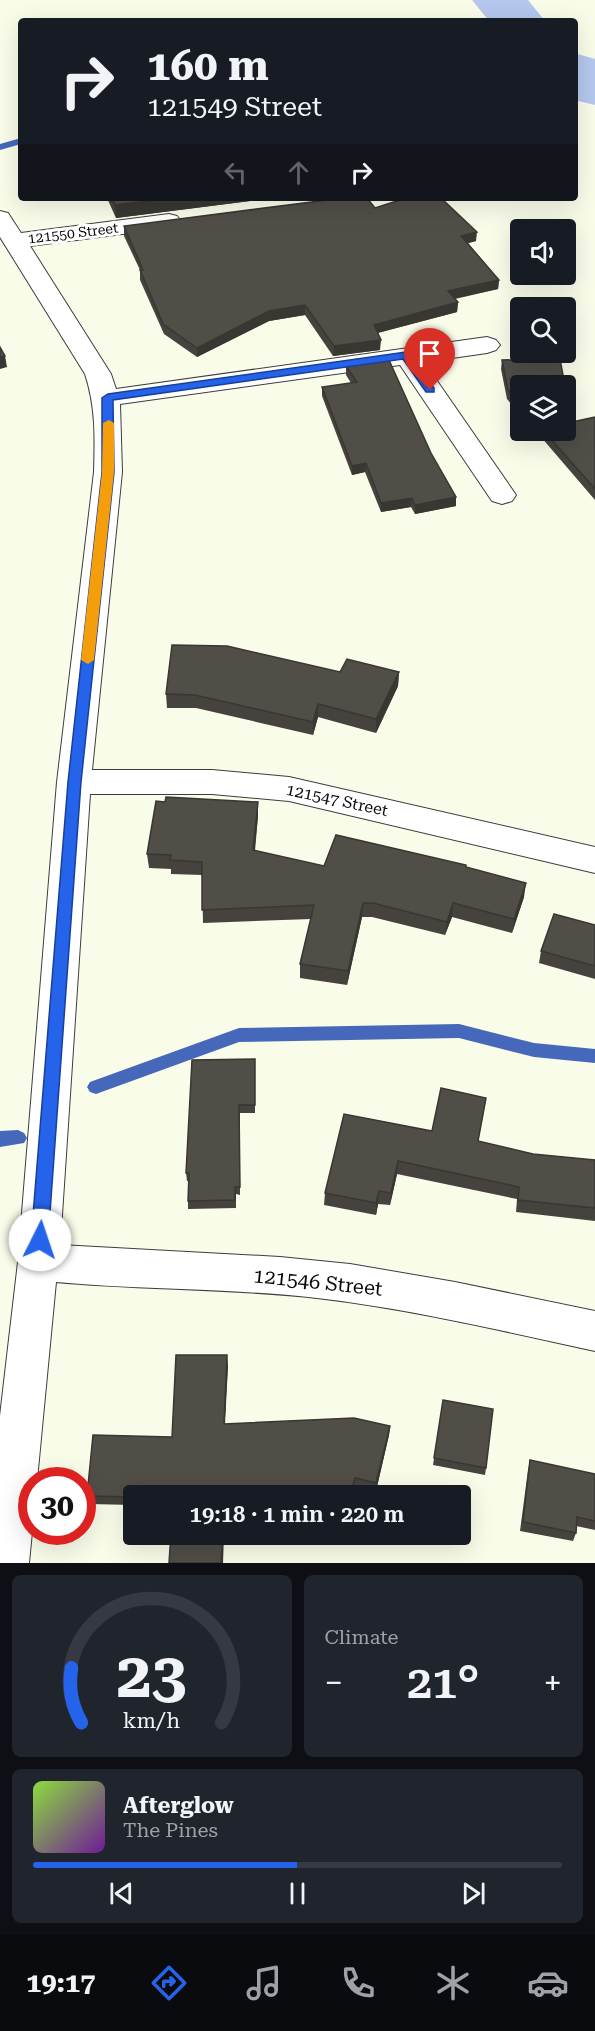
<!DOCTYPE html>
<html lang="en">
<head>
<meta charset="utf-8">
<style>
  body { margin:0; font-family:"Roboto Serif",serif; background:#20242c; color:#f1f3f6; height:100vh; display:flex; flex-direction:column; font-size:22px; white-space:nowrap }
  * { box-sizing:border-box; margin:0 }
  p { font-size:20px; color:#9ea1a6 }
  .icon { flex:none; width:33px; height:33px; fill:none; stroke:currentColor; stroke-width:2; stroke-linecap:round; stroke-linejoin:round }
  .map { position:relative; height:1563px; overflow:hidden }
  .details { display:flex; flex-direction:column; gap:12px; padding:12px; background:#0d0f14; flex:1 }
  .details>* { flex:none }
  .guide { position:absolute; left:18px; top:18px; width:560px; height:183px; border-radius:6px; box-shadow:0 6px 24px #0002; background:#171b24; color:#f1f3f6; overflow:hidden }
  .buttons { position:absolute; left:510px; top:219px; display:grid; gap:12px }
  .buttons a { display:grid; place-items:center; width:66px; height:66px; border-radius:6px; background:#171b24; box-shadow:0 6px 24px #0002; font-size:30px }
  .speed { position:absolute; left:18px; top:1467px; display:flex; gap:12px; font-size:30px; font-weight:700; text-align:center }
  .speed>* { display:grid; place-content:center; width:78px; height:78px; border-radius:50%; background:#171b24; box-shadow:0 6px 24px #0002; line-height:1 }
  .speed .limit { border:9px solid #d22; background:#fff; color:#111 }
  .pin { position:absolute; display:grid; place-items:center; width:51px; height:51px; color:#fff; margin:-62px -26px; border-radius:50% 50% 50% 0; rotate:-45deg; box-shadow:0 0 6px #0007 }
  .pin .icon { rotate:45deg }
  .me { position:absolute; width:66px; margin:-33px; rotate:4deg; stroke-linejoin:round; filter:drop-shadow(0 0 4px #0008) }
  .turn { display:flex; align-items:center; gap:21px; height:126px; padding:0 30px; font-size:27px }
  .turn .icon { width:78px; height:78px; stroke-width:2.5 }
  .turn b { display:block; font-size:42px; line-height:51px }
  .lanes { display:flex; align-items:center; height:57px; padding:0 30px; background:#0003; justify-content:center; gap:30px; direction:ltr }
  .lanes .off { opacity:.35 }
  .big { font-size:45px; font-weight:600; line-height:1.1 }
  .details .card { flex:1; display:flex; flex-direction:column; justify-content:center; gap:9px; min-width:0; padding:0 21px; border-radius:9px; background:#20242c }
  .details .dial { align-items:center; gap:0 }
  .dial svg { height:156px; overflow:visible; fill:none; stroke:#363941; stroke-width:7; stroke-linecap:round; text-anchor:middle }
  .dial text { fill:#f1f3f6; stroke:none }
  .song { display:flex; align-items:center; gap:18px }
  .cover { width:72px; height:72px; border-radius:9px; background:linear-gradient(135deg,hsl(90 70% 55%),hsl(280 70% 35%)) }
  .played { height:6px; border-radius:3px; background:linear-gradient(90deg,#2563eb 50%,#363941 50%) }
  .keys { display:flex; justify-content:space-around; direction:ltr }
  .heat { display:flex; justify-content:space-between; align-items:center; font-size:33px; direction:ltr }
  .details .tiles { flex:1; display:grid; gap:12px; grid-template-columns:1fr 1fr }
  .card:last-child { grid-column:span 2 }
  .trip { position:absolute; left:123px; top:1485px; width:348px; height:60px; border-radius:6px; background:#171b24; box-shadow:0 6px 24px #0002; font-weight:600; line-height:60px; text-align:center }
  .tabs { display:flex; height:96px; justify-content:space-around; align-items:center; background:#090b0e; color:#9ea1a6 }
  .tabs .icon { width:42px; height:42px }
  .tabs .current { color:#2563eb }
  .tabs b { font-size:27px; color:#f1f3f6 }
  .map>svg:first-child { display:block }
</style>
</head>
<body>
<div class="map">
<svg width="595" height="1563" viewBox="0 0 595 1563">
  <rect width="100%" height="100%" fill="#fafcea"/>
  <g fill="none" stroke-linecap="round" stroke-linejoin="round">
    <!-- stream -->
    <g fill="#4568bb" fill-rule="evenodd">
      <path d="M21,138v6l-21,6v-6z"/>
      <path d="M459,1024l75,19 61,6v14l-61,-6 -75,-19 -220,4 -143,52 -6,-2 -3,-5 3,-5 149,-54z"/>
      <path d="M18,1130l6,3 3,5 -3,5 -24,4v-16z"/>
    </g>
    <!-- river -->
    <g fill="#b5c7ed" fill-rule="evenodd">
      <path d="M472,0h56l17,21h-56z"/>
      <path d="M574,53l21,6v46l-21,-5z"/>
    </g>
    <defs>
      <path id="minor" d="M0,211l8,2 13,20 148,-19 8,2 4,5 -4,5 -8,2 -139,18 81,128 5,15 371,-52 9,3 4,5 -4,5 -9,3 -63,9 92,133 -4,6 -10,3 -10,-3 -92,-136 -280,39 2,68 -30,298h120l77,7 306,70v26l-306,-72 -77,-7h-122l-30,451 220,12 70,7 105,18 140,29v40c-92,-20 -184,-42 -278,-53 -87,-10 -174,-8 -261,-16l-19,198h-5v52l-3,31h-29v-147l18,-154 39,-480 37,-310c1,-34 2,-65 -9,-98l-85,-137z"/>
    </defs>
    <!-- minor casing -->
    <use href="#minor" stroke="#3d3d3d" stroke-width="2"/>
    <!-- minor -->
    <use href="#minor" fill="#fff" fill-rule="evenodd"/>
  </g>
  <!-- wall -->
  <g fill="#46433e">
    <path d="M107,198h166l-157,20z"/>
    <path d="M375,208l101,33 -8,2 31,37 -1,9 -43,10 3,3 -1,10 -79,21 2,17 -47,6 -28,-41 -36,6 -72,36 -33,-23 -24,-54v-10l-16,-34v-10z"/>
    <path d="M502,360l18,26v28l-13,-15 -6,-30z"/>
    <path d="M346,366l110,140 -41,8 -4,-7 -30,5 -16,-40 -13,3 -30,-79v-9l29,-4 -5,-8z"/>
    <path d="M595,417v83l-60,-70h31l6,-8z"/>
    <path d="M340,672h59l-1,14 -22,47 -58,-16 -5,18 -117,-27h-29l-1,-14z"/>
    <path d="M258,816l-3,35 69,15 142,1 58,30 -12,36 -60,-16 -7,18 -73,-18h-10l-15,68 -47,-7v-14l11,-45 -108,4 -1,-48 -31,-1v-5l-22,-1 -2,-14z"/>
    <path d="M595,925v54l-56,-16 2,-12z"/>
    <path d="M255,1059v54h-15v82l-4,-1v14l-48,1v-28h-1l-1,-8z"/>
    <path d="M484,1110l-6,31 55,13 62,6v61l-79,-9 1,-13 -120,-25 -7,31 -12,-1 -2,11 -52,-10 1,-12 107,-62z"/>
    <path d="M228,1365l-3,59 165,2 -1,9 -13,56 -22,-5 -2,10h-218v9l-45,-1 -2,-8 85,-59z"/>
    <path d="M443,1400l43,68 -1,7 -52,-10z"/>
    <path d="M530,1460l65,14v56l-19,-4v7l-3,8 -53,-10 8,-61z"/>
  </g>
  <!-- shaded-wall -->
  <g fill="#393732">
    <path d="M171,198h102l-157,20 -1,-13z"/>
    <path d="M477,232l-1,9 -15,4v-9z"/>
    <path d="M499,280l-1,9 -51,11 1,-9z"/>
    <path d="M458,302l-1,10 -84,22 1,-9z"/>
    <path d="M305,305v10l-36,6 -72,36v-9l72,-37z"/>
    <path d="M381,340l-1,10 -47,6 1,-10z"/>
    <path d="M5,356l2,11 -7,2v-12z"/>
    <path d="M366,463l-1,9 -13,3v-9z"/>
    <path d="M456,497v9l-41,8v-9z"/>
    <path d="M412,498l-1,9 -30,5v-9z"/>
    <path d="M399,672l-1,14 -22,47v-14z"/>
    <path d="M318,704v13l-5,18v-13z"/>
    <path d="M258,802v14l-5,48v-14z"/>
    <path d="M526,883l-2,14 -12,36 2,-14z"/>
    <path d="M363,903l-1,14 -15,68 1,-14z"/>
    <path d="M453,903l-1,14 -7,18 2,-13z"/>
    <path d="M398,1161l-1,13 -7,31 1,-12z"/>
    <path d="M379,1191l-1,13 -2,11v-12z"/>
    <path d="M227,1355l1,10 -4,68v-9z"/>
    <path d="M390,1426l-1,9 -13,56v-8z"/>
    <path d="M355,1478l-1,8 -2,10h-2z"/>
    <path d="M223,1534h1l-1,29h-2z"/>
  </g>
  <!-- building -->
  <g fill="#514e48" stroke="#393732" stroke-width="1.5">
    <path d="M112,198h59l-56,7z"/>
    <path d="M343,198h24l8,10 31,-10h35l36,34 -16,4 38,44 -51,11 10,11 -84,23 7,15 -47,6 -29,-41 -36,6 -72,37 -34,-24 -23,-54h3l-19,-44z"/>
    <path d="M0,347l5,9 -5,1z"/>
    <path d="M560,359l5,27h-45v18l-12,-14 -6,-30z"/>
    <path d="M389,360l42,93 25,44 -41,8 -3,-7 -31,5 -15,-40 -14,3 -30,-79 35,-5 -11,-16z"/>
    <path d="M566,386l6,36 23,-5v72l-52,-59h23z"/>
    <path d="M172,645l55,1 113,26 7,-13 52,13 -23,47 -58,-15 -5,18 -118,-27 -29,-1z"/>
    <path d="M166,797l92,5 -5,48 71,16 12,-31 130,30v2l60,16 -12,36 -61,-16 -6,19 -74,-19h-10l-15,68 -48,-7 14,-59 -112,5v-48l-32,-2 1,-5 -24,-1 9,-53 9,1z"/>
    <path d="M554,914l41,11v41l-54,-15z"/>
    <path d="M255,1059v46h-16l1,82h-5v13l-47,1 1,-28h-3l6,-113z"/>
    <path d="M441,1088l45,10 -8,43 55,13 62,6v48l-77,-8 1,-13 -121,-26 -7,32 -12,-2 -3,12 -51,-10 19,-79 88,17z"/>
    <path d="M176,1355h51l-3,69 130,-6 36,8 -14,57 -21,-5 -5,18h-27l-10,-3 -48,3h-131v1l-47,-1 6,-61 79,2z"/>
    <path d="M443,1400l50,9 -7,59 -52,-10z"/>
    <path d="M530,1460l65,14v47l-18,-4 -1,16 -53,-11z"/>
    <path d="M171,1534h52l-2,29h-52z"/>
  </g>
  <!-- route -->
  <path fill="#2563eb" stroke="#184099" stroke-width="1.5" d="M406,352l3,1 25,35v4h-8l-23,-33 -290,41 1,72 -33,310 -33,458 -2,5 -6,2 -6,-2 -3,-5 37,-458 34,-310v-74l6,-4z"/>
  <!-- slow -->
  <path fill="#f59e0b" d="M109,420l5,3v49l-20,188 -6,4 -7,-4 21,-188 1,-49z"/>
  <g text-anchor="middle" dominant-baseline="central" stroke-width="6" stroke-linejoin="round" paint-order="stroke">
    <!-- far-street labels -->
    <g font-size="14" fill="#0a0a0a" stroke="#fff">
      <text transform="translate(73 233) rotate(-7)">121550 Street</text>
    </g>
    <!-- street labels -->
    <g font-size="16" fill="#0a0a0a" stroke="#fff">
      <text transform="translate(337 800) rotate(12)">121547 Street</text>
    </g>
    <!-- near-street labels -->
    <g font-size="20" fill="#0a0a0a" stroke="#fff">
      <text transform="translate(318 1282) rotate(6)">121546 Street</text>
    </g>
  </g>
</svg>
<div class="buttons">
<a><svg class="icon" aria-label="sound" viewBox="0 0 24 24"><path d="M4 9h4l5-4v14l-5-4H4zM17 9q2 3 0 6"/></svg></a>
<a><svg class="icon" aria-label="search" viewBox="0 0 24 24"><circle cx="10" cy="10" r="6"/><path d="M15 15l6 6"/></svg></a>
<a><svg class="icon" aria-label="layers" viewBox="0 0 24 24"><path d="M12 4l9 5-9 5-9-5zM3 14l9 5 9-5"/></svg></a>
</div>
<div class="speed"><div class="limit">30</div></div>
<div class="pin" style="left:430px;top:390px;background:#d93025"><svg class="icon" aria-label="arrive" viewBox="0 0 24 24"><path d="M6 21V4h12l-3 4 3 4H6"/></svg></div>
<svg class="me" style="left:40px;top:1240px" viewBox="-20 -20 40 40"><circle r="19" fill="#fff"/><path d="M0-13L10 11 0 6-10 11z" fill="#2563eb"/></svg>
<div class="trip">19:18 · 1 min · 220 m</div>
<div class="guide">
<div class="turn"><svg class="icon" aria-label="right" viewBox="0 0 24 24"><path d="M7 20v-9h11M14 6l5 5-5 5"/></svg><div><b>160 m</b>121549 Street</div></div>
<div class="lanes"><svg class="icon off" aria-label="left" viewBox="0 0 24 24"><path d="M17 20v-9H6M10 6l-5 5 5 5"/></svg><svg class="icon off" aria-label="ahead" viewBox="0 0 24 24"><path d="M12 20V5M6 11l6-6 6 6"/></svg><svg class="icon" aria-label="right" viewBox="0 0 24 24"><path d="M7 20v-9h11M14 6l5 5-5 5"/></svg></div>
</div>
</div>
<section class="details">
<div class="tiles">
<div class="card dial"><svg viewBox="0 0 100 80">
<path d="M14 69A42 42 0 1 1 86 69"/>
<path d="M14 69A42 42 0 0 1 9 41" stroke="#2563eb"/>
<text x="50" y="56" font-size="32" font-weight="700">23</text>
<text x="50" y="72" font-size="11">km/h</text>
</svg></div>
<div class="card"><p>Climate</p>
<div class="heat"><a>−</a><b class="big">21°</b><a>+</a></div>
</div>
<div class="card">
<div class="song"><i class="cover"></i><div><b>Afterglow</b><p>The Pines</p></div></div>
<div class="played"></div>
<div class="keys"><svg class="icon" aria-label="previous" viewBox="0 0 24 24"><path d="M18 5L8 12l10 7zM5 5v14"/></svg><svg class="icon" aria-label="pause" viewBox="0 0 24 24"><path d="M8 5v14M16 5v14"/></svg><svg class="icon" aria-label="next" viewBox="0 0 24 24"><path d="M6 5l10 7-10 7zM19 5v14"/></svg></div>
</div>
</div>
</section>
<nav class="tabs">
<b>19:17</b>
<svg class="icon current" aria-label="directions" viewBox="0 0 24 24"><path d="M12 3l9 9-9 9-9-9zM9 14v-3h6M13 9l2 2-2 2"/></svg>
<svg class="icon" aria-label="music" viewBox="0 0 24 24"><path d="M9 18V5l10-2v13"/><circle cx="6" cy="18" r="3"/><circle cx="16" cy="16" r="3"/></svg>
<svg class="icon" aria-label="phone" viewBox="0 0 24 24"><path d="M5 4h4l2 5-3 2q2 4 5 5l2-3 5 2v4C11 20 4 13 5 4z"/></svg>
<svg class="icon" aria-label="climate" viewBox="0 0 24 24"><path d="M12 3v18M4 7l16 10M4 17L20 7"/></svg>
<svg class="icon" aria-label="car" viewBox="0 0 24 24"><path d="M5 17H2v-5l4-1 3-4h7l3 4 3 1v5h-3M9 17h6M6 11h13"/><circle cx="7" cy="17" r="2"/><circle cx="17" cy="17" r="2"/></svg>
</nav>
</body>
</html>
